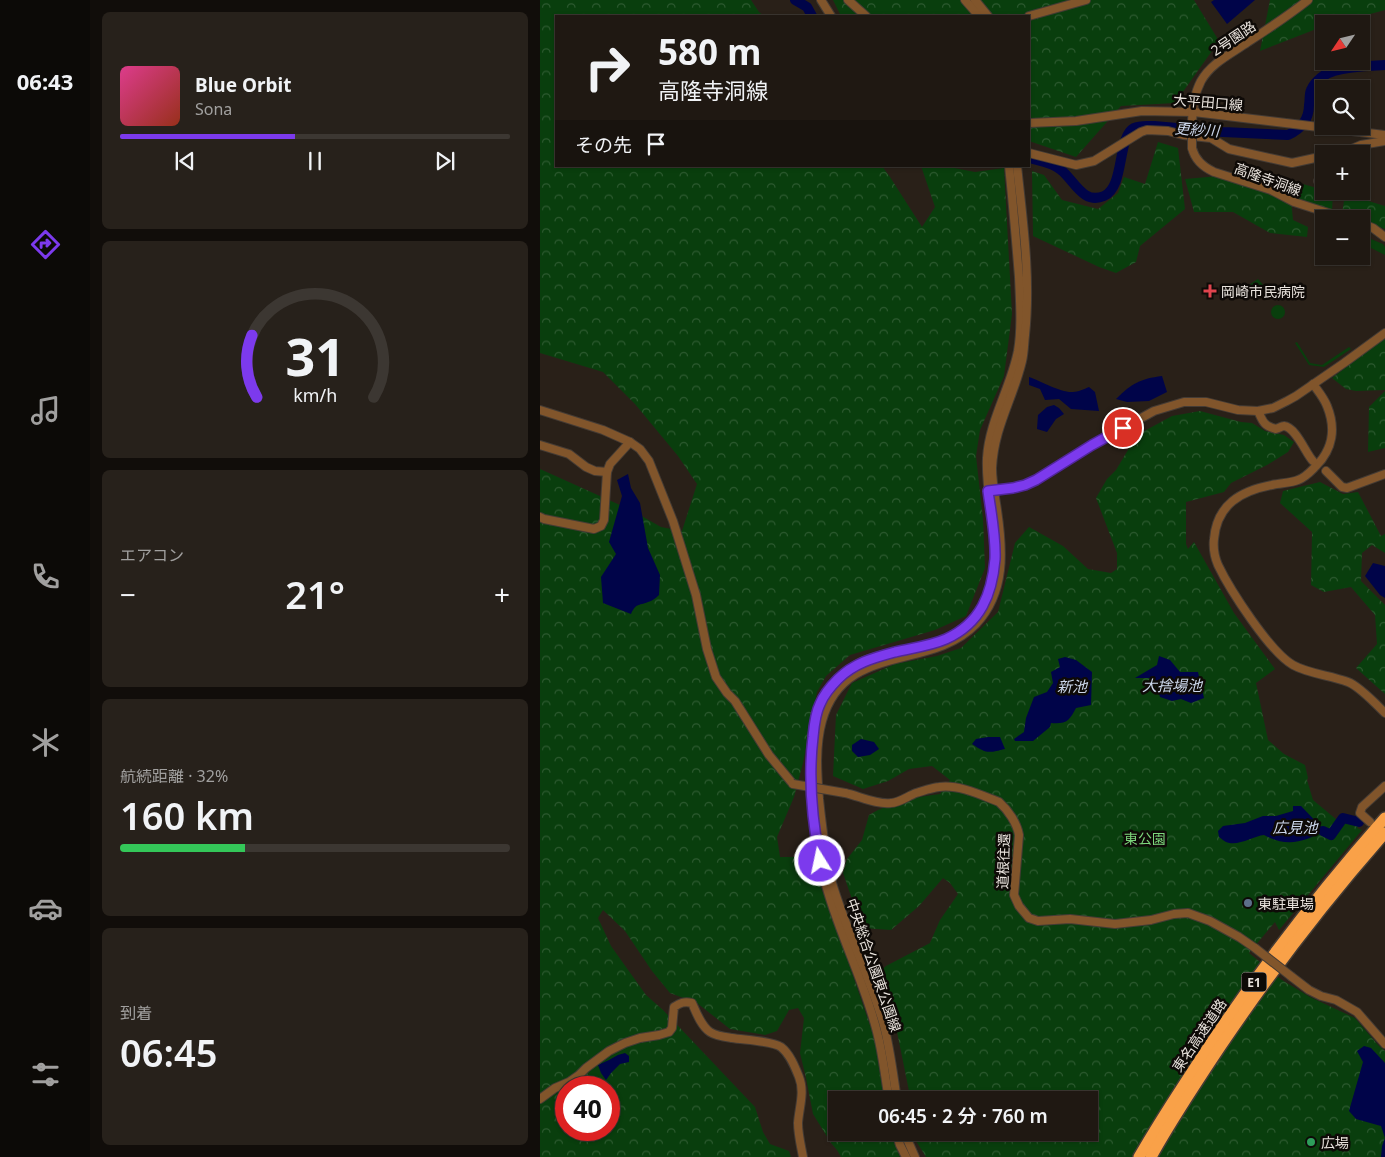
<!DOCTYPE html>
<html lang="ja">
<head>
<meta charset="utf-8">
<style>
  body { margin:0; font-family:"Noto Sans","Noto Sans JP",sans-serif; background:#27211b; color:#f1f3f6; height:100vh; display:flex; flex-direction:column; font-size:19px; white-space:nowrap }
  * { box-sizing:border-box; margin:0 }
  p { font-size:16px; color:#a1a09f }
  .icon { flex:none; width:28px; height:28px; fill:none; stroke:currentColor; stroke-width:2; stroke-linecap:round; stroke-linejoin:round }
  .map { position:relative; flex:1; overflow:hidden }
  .side { display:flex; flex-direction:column; gap:12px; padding:12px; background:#110d0a; width:450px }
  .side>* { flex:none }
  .hud { position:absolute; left:15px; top:15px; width:475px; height:152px; border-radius:0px; box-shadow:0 1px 4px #0004,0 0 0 1px #3c3732; background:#1f1812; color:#f1f3f6; overflow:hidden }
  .needle { width:32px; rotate:235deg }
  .tools { position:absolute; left:775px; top:15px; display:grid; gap:10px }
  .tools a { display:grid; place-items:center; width:55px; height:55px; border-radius:0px; background:#1f1812; box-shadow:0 1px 4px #0004,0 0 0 1px #3c3732; font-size:25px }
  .speed { position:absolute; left:15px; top:1076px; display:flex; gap:10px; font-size:25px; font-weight:700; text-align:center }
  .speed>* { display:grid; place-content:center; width:65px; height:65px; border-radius:50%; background:#1f1812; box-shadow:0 1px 4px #0004,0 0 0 1px #3c3732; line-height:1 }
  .speed .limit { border:8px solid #d22; background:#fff; color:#111 }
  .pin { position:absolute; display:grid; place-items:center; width:42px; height:42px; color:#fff; margin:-21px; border:2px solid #fff; border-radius:50%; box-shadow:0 1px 5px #0007 }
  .me { position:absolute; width:55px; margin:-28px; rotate:350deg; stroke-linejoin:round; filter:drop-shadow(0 0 4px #0008) }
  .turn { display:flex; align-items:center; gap:18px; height:105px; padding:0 20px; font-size:22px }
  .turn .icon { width:65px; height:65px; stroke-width:2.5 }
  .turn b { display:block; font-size:35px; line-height:42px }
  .then { display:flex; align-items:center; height:48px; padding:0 20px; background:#0003; gap:10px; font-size:19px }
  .big { font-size:38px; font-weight:600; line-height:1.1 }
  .side .tile { flex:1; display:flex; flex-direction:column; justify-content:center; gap:8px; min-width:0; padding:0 18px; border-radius:8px; background:#27211b }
  .side .dial { align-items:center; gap:0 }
  .dial svg { height:130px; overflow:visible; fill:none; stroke:#3c3732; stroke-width:7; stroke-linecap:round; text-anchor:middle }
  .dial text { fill:#f1f3f6; stroke:none }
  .song { display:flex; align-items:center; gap:15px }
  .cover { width:60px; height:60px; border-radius:8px; background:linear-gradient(135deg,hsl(330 70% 55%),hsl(10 70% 35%)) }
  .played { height:5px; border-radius:2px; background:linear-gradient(90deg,#7c3aed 45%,#3c3732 45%) }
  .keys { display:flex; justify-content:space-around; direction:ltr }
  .heat { display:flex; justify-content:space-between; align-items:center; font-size:28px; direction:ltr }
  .charge { height:8px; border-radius:4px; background:linear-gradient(90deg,#34c759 32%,#3c3732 0) }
  .trip { position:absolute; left:288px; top:1091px; width:270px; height:50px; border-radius:0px; background:#1f1812; box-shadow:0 1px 4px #0004,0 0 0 1px #3c3732; font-weight:600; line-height:50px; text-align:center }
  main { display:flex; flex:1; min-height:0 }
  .menu { display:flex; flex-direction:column; width:90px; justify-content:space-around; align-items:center; background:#0c0a07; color:#a1a09f }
  .menu .icon { width:35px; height:35px }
  .menu .on { color:#7c3aed }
  .menu b { font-size:22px; color:#f1f3f6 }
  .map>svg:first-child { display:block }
</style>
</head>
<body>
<main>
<nav class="menu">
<b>06:43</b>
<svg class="icon on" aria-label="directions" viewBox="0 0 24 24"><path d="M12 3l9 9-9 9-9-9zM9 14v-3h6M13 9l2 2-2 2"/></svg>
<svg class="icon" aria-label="music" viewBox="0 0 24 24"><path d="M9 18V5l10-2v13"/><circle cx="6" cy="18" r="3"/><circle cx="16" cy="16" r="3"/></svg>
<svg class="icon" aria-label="phone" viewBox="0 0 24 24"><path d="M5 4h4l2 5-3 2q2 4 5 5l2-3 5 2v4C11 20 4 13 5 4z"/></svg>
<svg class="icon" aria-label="climate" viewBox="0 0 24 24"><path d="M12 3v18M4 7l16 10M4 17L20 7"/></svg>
<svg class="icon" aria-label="car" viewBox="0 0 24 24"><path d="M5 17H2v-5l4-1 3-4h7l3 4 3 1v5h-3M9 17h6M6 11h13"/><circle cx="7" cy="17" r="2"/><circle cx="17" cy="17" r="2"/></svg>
<svg class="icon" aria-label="filters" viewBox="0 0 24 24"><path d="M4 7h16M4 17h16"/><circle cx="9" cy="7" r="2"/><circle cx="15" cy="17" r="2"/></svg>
</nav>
<section class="side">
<div class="tile">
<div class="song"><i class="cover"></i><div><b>Blue Orbit</b><p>Sona</p></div></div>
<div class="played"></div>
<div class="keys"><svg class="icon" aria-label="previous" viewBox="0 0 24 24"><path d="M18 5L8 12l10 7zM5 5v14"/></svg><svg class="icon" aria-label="pause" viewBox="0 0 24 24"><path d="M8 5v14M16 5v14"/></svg><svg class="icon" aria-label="next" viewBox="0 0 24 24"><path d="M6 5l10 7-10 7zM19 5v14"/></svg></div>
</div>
<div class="tile dial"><svg viewBox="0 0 100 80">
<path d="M14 69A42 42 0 1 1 86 69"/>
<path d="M14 69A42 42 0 0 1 11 31" stroke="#7c3aed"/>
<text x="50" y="56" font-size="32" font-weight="700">31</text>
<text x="50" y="72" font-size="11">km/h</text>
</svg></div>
<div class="tile"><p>エアコン</p>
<div class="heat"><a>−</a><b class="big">21°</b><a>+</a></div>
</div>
<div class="tile"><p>航続距離 · 32%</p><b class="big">160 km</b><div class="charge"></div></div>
<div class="tile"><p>到着</p><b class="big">06:45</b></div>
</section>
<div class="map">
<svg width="845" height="1157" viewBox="0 0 845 1157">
  <defs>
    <pattern id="forest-crowns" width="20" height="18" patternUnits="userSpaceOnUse" patternTransform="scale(1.25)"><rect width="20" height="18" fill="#093e0d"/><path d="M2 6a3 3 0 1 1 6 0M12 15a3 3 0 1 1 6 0" fill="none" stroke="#2d5a30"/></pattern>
  </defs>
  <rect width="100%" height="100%" fill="#292018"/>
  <!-- green -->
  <g fill="#093e0d">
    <path d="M821,235l22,9 2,3v8l-24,-12z"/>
    <path d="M718,279l6,7 5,3c-8,4 -13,1 -21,4l-7,-3z"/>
    <circle cx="738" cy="312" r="7"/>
    <path d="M757,342l13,21 12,2 27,-18 2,2 -27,18 -15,-2 -14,-22z"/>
  </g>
  <!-- forest -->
  <g fill="url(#forest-crowns)" fill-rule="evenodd">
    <path d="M0,0h211l8,12 5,4h-208v150h326l8,11 32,50 13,-20 -14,-41h23l31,6 29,-4 8,146 -8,62 -24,54 -4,26 7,63 2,49 -19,48 -31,14 -85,25 -24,21 -9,16 -14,71 -9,34 -17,40 3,20h29l27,69 39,114 9,60h-48v32l54,1 10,24h-59l-4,-7 -6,-7 -18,-29 -7,-36 -6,-25 4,-35 -6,-10 -9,2 -12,21 -12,4 -35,-6 -33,-26 -27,-10 -18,-22 -27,-40 -22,-21 -5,8 13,28 35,49 17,15 92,97 8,25 7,12 19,7 2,6h-251v-688l91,41 30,17 21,4 15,-47 -19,-28 -43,-52 -32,-32 -63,-19zM26,1088h43v42h-43z"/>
    <path d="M293,0h361l25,41 -44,62 -54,3 -45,51 -47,-16v-125h-188z"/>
    <path d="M730,0h115v10l-52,14h-9v2l-64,25z"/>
    <path d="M618,142l20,6 7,61 -45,37 -4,16 -20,11 -17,-6 -66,-31 -1,-65 12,4 18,25 36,9 20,-16 6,-16 21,7z"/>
    <path d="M696,165l88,25v1l9,2 -1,18 -41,-12 2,21 15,7 -1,10 -37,-4 -37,-21h-39l-9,-33 46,-4z"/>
    <path d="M805,194l40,12v23l-24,-9v-1h-5l-14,-5z"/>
    <path d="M845,338v52l-29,1 -10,-2 -14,-11z"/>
    <path d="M845,391v57l-17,4 1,-45z"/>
    <path d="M660,411l41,11 11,1 13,8 19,4 10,7 -6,10 -21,13 -36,18 -7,9 -38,10v42l2,5 6,-7 40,71 41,56 -19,14 12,57 16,14 21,11 3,13 -1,2 6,20 24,20 26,2 -6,6 5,2 -83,100 -4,-8 -26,31 33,27 28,17 45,21 23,27 7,6v106h-459l-15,-24 178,-1v-32h-182l-1,-5 3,-4 -15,-74 -17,-43 9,-8 44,-23 10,-23 18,-26 -8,-11 -7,-5 -24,28 -28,24 -29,-2 -19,-55 4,-14 15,-19 7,-25c21,-13 46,-18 71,-21l10,-14 -18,-14 -23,3 -21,12 -25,8 -30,-13 3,-61 16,-32 43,-19 42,-8 24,-8 37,-36 17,-69 14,-16 34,19 25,23 23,4 6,-4v-16l-21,-55 11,-19 9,-9 21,-35 35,-19z"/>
    <path d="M780,482l23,12 15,-2 23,44 4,-2v19l-13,-8 -10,8 -1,28 24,24v89l-29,-26 21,-24 -2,-29 -24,-28 -27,5 -13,-7 1,-53 -32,-29 3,-12z"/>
  </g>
  <!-- water -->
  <g fill="#000449">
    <path d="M674,0h41l-28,24 -16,-22z"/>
    <path d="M622,376l5,16 -18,9 -22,1 -11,-3c16,-16 24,-20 46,-23z"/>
    <path d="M489,377c12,4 32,16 44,15 5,0 11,-3 16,-5l6,5 4,19 -28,-2 -12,-10 -14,1 -5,-11 -11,-4z"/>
    <path d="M514,405l5,3 5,6 -8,5 -9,13 -10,-3 1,-14 9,-8z"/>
    <path d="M88,474l3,14 9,15 8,45 12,27 -1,20c-3,3 -7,6 -11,7 -10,4 -12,1 -17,12l-28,-11 -2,-26 15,-23 -7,-12 13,-46 -5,-16z"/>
    <path d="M833,563l12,3v32l-5,-3 -15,-19z"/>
    <path d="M619,656l11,4 10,12h18l6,26 -13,5 -10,-4 -9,2 -12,-4 -4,-13 -6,-6h-15l22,-13z"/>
    <path d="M525,657l11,3 16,12 -1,33 -15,3c-7,13 -9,16 -25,15l-1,4 -17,14h-18l-1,-2 10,-7 2,-14 8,-21 13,-5 6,-9 -2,-11 9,-5 -2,-8z"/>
    <path d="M448,737h12l5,12c-17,4 -18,5 -33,-5l4,-5z"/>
    <path d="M321,739l13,3 5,7 -9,6 -12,2 -6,-6v-6z"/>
    <path d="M753,806h8l23,24c-19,13 -39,17 -60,5 -11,1 -26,12 -38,7 -2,-1 -4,-3 -7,-5l-1,-6 5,-5 22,-3 18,-7h13l17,-5z"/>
    <path d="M824,1046l7,2 14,15v94h-4l1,-11 3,-8 -4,-12 -25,-7 -7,-8 14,-49 -6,-11z"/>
    <path d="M85,1053l4,3v6l-9,2 -9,9 -5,7 -5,-7 -3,-8 11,-5 9,-5z"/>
  </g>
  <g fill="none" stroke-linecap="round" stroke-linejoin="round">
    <!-- river -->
    <g stroke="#000449" stroke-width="10">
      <path d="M255,0l12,7 5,9"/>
      <path d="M489,158c11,3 23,4 32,12 13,10 22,35 43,26 21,-9 13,-59 30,-68 6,-3 14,-2 20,-2l69,6 65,3c13,-6 21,-15 21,-30 1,-4 0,-11 2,-15 4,-9 14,-17 23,-19 17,-5 34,-5 51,-6"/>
      <path d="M783,831l8,4 12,-17 16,4"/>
    </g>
    <defs>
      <g id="minor">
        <path d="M281,0l10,16"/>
        <path d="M308,0l18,16"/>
        <path d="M425,0l14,16"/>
        <path d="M435,0l13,16"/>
        <path d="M489,16l57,-16"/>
        <path d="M489,123l47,-2 66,-10 52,1 191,23"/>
        <path d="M652,126c0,-14 2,-32 9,-45 10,-18 30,-27 47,-39 20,-13 41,-27 60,-42"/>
        <path d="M652,148c3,12 11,19 22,24l57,18 23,12 53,17"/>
        <path d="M489,153l47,12 18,-4 47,-29 6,-2 21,1 15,4 28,3 18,11 63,14 32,-7"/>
        <path d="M793,154l14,-3 14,-6 24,-4"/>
        <path d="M778,181h6"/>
        <path d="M821,223l12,5 12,9"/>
        <path d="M773,384c5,7 11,14 14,22 9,22 6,43 -11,60 -5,5 -10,11 -18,14 -7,3 -17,3 -26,5 -31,6 -55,19 -58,54 -1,9 1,19 4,26 12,25 52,87 75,100 16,9 37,10 55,17 11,4 28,22 37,31"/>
        <path d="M0,410l63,20 27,12 10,7 9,12 24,60 23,74 11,54 9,28 11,16 8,8 34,54 24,29"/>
        <path d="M718,411c5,11 6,15 18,18 1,0 6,-3 8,-3 12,1 22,28 29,35"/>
        <path d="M0,445l29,9 17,13 9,4 12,1"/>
        <path d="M786,471l16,16 5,1 38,-14"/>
        <path d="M450,491l23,-3 12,-3 11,-5 56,-35 62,-34 30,-9h22l32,8 20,1 15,-3 14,-7 9,-5 48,-33 41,-30"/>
        <path d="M0,517l4,2 50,10 7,-3 3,-6 3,-48 3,-8 20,-22"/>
        <path d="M305,793c14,3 32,12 46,10 8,0 17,-7 25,-10 7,-2 15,-5 23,-6 19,-3 42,8 60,15 9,8 18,21 20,33l-5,60 5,11 10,12 9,3 32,-2 45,5 36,-4 23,-6 14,-1 22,8 29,16 16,11"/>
        <path d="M830,822l-10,-9 2,-6 23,-21"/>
        <path d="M752,977l17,13 12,6 15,4 21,12 28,32"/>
        <path d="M0,1099l15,-11 14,-6 10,-7 7,-7 23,-17 16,-8 15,-5 19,-3 10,-3 3,-4 2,-21c6,-4 10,-6 18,-4 4,9 9,23 18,29 6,4 15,5 22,6 12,2 40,3 49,9 9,7 14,20 18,30 6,15 0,31 -1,46 0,11 3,23 5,34"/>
        <path d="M349,1100c-4,-23 -6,-45 -12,-68 -12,-48 -35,-92 -49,-140 -10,-32 -14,-65 -16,-99 -2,-24 -2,-49 3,-74 3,-14 9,-26 19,-36 8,-8 16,-15 25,-20 36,-17 84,-11 113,-42 43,-45 12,-110 15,-163 2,-37 24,-71 31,-107 4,-24 2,-49 1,-74 -3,-37 -6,-74 -10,-111"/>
        <path d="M357,1100c-4,-26 -7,-53 -14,-78 -14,-47 -37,-92 -51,-139 -7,-27 -10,-56 -13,-84 -2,-26 -4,-53 3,-78 22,-80 108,-49 154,-97 30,-32 27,-74 21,-114 -2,-14 -5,-28 -5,-42 2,-41 21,-69 30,-107 2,-8 2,-17 3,-26 6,-56 -2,-113 -8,-169"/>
        <path d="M356,1132l4,13 6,12"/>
        <path d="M364,1132l11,25"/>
      </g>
      <g id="highway">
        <path d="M599,1157c14,-24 29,-48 44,-71 60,-95 128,-184 202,-268"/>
        <path d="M611,1157c21,-38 45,-74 69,-110 50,-74 105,-146 165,-214"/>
      </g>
    </defs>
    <!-- minor casing -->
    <use href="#minor" stroke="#443b34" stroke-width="10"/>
    <!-- highway casing -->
    <use href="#highway" stroke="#443b34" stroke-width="14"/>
    <!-- minor -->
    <use href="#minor" stroke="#81552b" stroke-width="8"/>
    <!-- highway -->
    <use href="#highway" stroke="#f9a148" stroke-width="11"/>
    <defs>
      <g id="minor-bridge">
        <path d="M652,148v-22"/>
        <path d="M253,784l52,9"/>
        <path d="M715,948l37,29"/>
      </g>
    </defs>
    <!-- minor-bridge casing -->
    <use href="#minor-bridge" stroke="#443b34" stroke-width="10" stroke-linecap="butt"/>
    <!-- minor-bridge -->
    <use href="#minor-bridge" stroke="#81552b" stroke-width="8"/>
  </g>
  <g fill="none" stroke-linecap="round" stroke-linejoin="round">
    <defs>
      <path id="route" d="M280,861c-8,-41 -12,-83 -7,-124 1,-11 2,-23 7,-33 4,-10 11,-18 18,-25 16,-16 35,-21 57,-27 17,-4 35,-6 51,-13 35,-16 46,-45 49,-80 1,-22 -4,-46 -7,-68l25,-3 12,-3 11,-5 56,-35 31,-17"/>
    </defs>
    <!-- route casing -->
    <use href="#route" stroke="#51269a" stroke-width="12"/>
    <!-- route -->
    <use href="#route" stroke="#7c3aed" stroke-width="9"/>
  </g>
  <!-- markers -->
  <path fill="#e0444e" stroke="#0e0a07" stroke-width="2" d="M667.5 283.5h5v5h5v5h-5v5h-5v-5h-5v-5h5z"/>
  <circle fill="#5c6f8a" stroke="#0e0a07" stroke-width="2" cx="708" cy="903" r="5"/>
  <circle fill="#2e9e5b" stroke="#0e0a07" stroke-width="2" cx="771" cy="1142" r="5"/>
  <g text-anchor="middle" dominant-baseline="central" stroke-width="5" stroke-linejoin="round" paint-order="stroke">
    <!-- shield labels -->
    <rect fill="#0e0a07" stroke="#a7a29d" stroke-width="1" x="701.5" y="972.5" width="25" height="19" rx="4"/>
    <g font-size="12" font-weight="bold" fill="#e9e3dd">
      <text x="714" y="982">E1</text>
    </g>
    <!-- street labels -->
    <g font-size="14" fill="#e9e3dd" stroke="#0e0a07">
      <text transform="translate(693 38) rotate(-34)">2号園路</text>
      <text transform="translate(668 102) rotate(5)">大平田口線</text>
      <text transform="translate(728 179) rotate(20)">高隆寺洞線</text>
      <text transform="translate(463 861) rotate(-88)">道根往還</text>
      <text transform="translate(334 965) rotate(71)">中央総合公園東公園線</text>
      <text transform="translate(659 1035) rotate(-56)">東名高速道路</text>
    </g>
    <!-- poi labels -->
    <g font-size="14" fill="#e9e3dd" stroke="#0e0a07" text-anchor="start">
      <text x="681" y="291">岡崎市民病院</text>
      <text x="718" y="903">東駐車場</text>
      <text x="781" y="1142">広場</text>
    </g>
    <!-- park labels -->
    <g font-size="14" fill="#7dd77c" stroke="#0e0a07">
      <text x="605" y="838">東公園</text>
    </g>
    <!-- water labels -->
    <g font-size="15" font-style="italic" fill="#ccd7eb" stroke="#0e0a07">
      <text transform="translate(657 129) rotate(4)">更紗川</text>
      <text x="632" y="685">大捨場池</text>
      <text x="532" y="686">新池</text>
      <text x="755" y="827">広見池</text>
    </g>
  </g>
</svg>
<div class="tools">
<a><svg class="needle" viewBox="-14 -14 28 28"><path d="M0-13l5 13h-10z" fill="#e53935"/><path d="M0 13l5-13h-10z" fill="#a1a09f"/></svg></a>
<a><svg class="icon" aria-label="search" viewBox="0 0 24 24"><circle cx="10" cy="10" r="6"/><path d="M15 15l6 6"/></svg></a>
<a>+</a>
<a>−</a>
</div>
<div class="speed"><div class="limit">40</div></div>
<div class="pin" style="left:583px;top:428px;background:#d93025"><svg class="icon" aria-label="arrive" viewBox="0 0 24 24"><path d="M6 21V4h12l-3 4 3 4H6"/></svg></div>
<svg class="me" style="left:280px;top:861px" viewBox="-20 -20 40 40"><circle r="17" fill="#7c3aed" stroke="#fff" stroke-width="3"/><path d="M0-11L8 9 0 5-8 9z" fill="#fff"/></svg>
<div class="trip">06:45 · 2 分 · 760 m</div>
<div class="hud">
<div class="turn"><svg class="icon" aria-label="right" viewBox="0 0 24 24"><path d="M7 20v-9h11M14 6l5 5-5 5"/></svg><div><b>580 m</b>高隆寺洞線</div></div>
<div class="then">その先<svg class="icon" aria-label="arrive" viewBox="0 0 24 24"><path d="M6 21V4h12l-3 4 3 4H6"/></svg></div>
</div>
</div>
</main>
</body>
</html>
